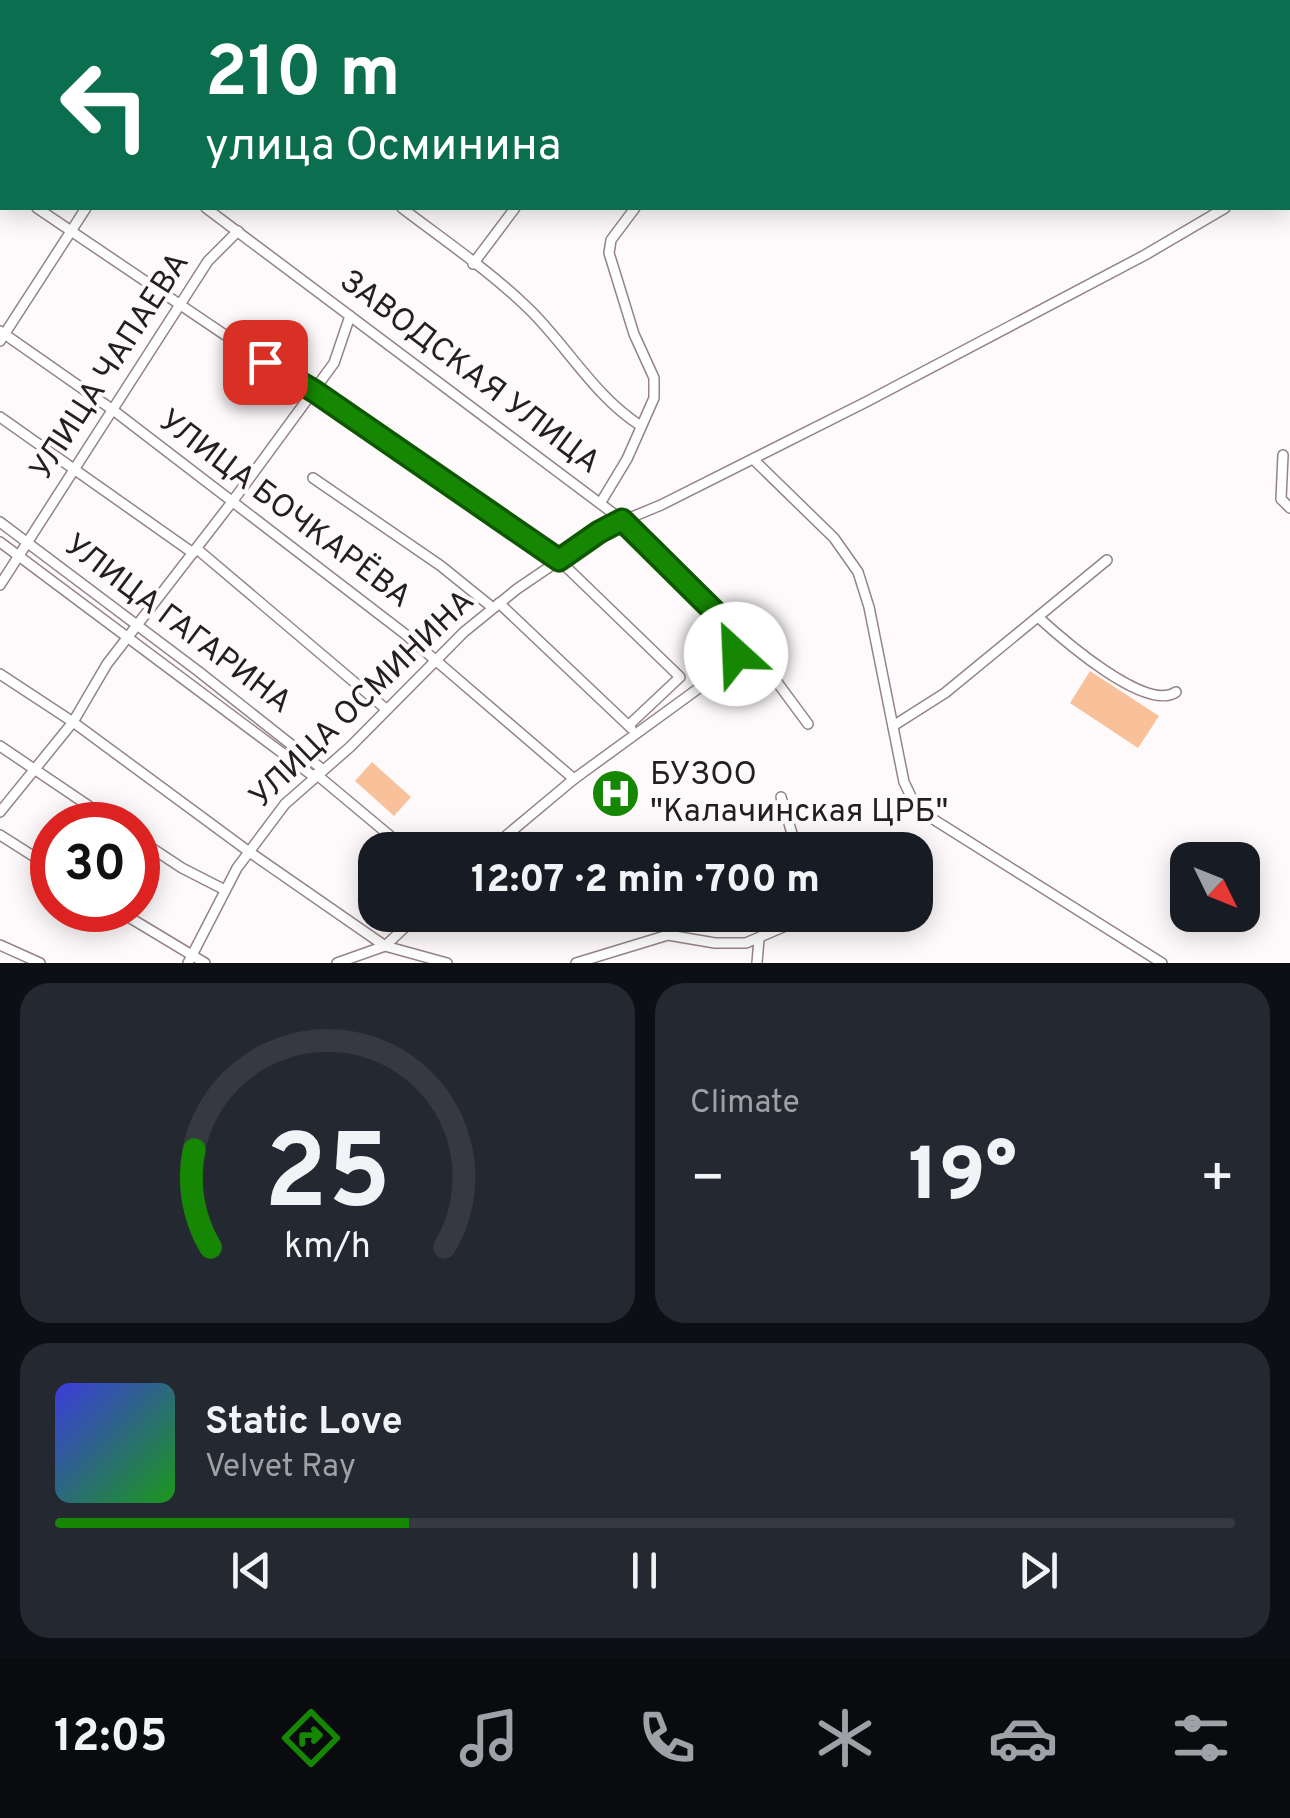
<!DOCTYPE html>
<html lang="en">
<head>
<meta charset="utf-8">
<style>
  body { margin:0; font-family:Overpass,sans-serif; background:#242831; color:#f1f3f6; height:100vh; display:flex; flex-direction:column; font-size:38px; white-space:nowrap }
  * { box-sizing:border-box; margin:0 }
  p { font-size:32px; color:#9ea1a6 }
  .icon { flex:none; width:55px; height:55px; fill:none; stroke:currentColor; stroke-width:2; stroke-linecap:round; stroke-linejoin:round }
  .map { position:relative; height:963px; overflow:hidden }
  .panel { display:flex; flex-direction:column; gap:20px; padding:20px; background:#0d0f14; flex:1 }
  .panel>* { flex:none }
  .banner { position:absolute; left:0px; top:0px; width:1290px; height:210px; box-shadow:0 5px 25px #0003; background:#0b6e4f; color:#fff; overflow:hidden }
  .needle { width:65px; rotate:133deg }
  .controls { position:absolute; left:1170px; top:842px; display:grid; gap:20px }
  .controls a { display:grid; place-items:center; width:90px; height:90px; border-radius:20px; background:#171b24; box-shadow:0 5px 25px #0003; font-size:50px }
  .speed { position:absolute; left:30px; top:802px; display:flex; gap:20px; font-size:50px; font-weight:700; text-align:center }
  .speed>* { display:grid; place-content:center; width:130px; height:130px; border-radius:50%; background:#171b24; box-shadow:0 5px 25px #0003; line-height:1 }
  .speed .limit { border:15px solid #d22; background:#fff; color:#111 }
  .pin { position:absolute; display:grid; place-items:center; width:85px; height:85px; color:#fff; margin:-42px; border-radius:20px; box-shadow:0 5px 15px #0006 }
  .me { position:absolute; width:110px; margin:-55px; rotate:335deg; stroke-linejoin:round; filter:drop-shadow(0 0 8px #0008) }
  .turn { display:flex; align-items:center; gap:35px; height:210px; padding:0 40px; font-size:45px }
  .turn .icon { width:130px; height:130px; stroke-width:2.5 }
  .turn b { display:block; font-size:70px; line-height:85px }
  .big { font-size:75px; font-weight:800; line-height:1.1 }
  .panel .card { flex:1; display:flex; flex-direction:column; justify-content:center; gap:15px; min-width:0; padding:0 35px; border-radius:30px; background:#242831 }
  .panel .dial { align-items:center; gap:0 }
  .dial svg { height:260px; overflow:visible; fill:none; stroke:#363941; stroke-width:7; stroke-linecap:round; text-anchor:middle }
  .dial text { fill:#f1f3f6; stroke:none }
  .song { display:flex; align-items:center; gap:30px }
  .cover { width:120px; height:120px; border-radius:15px; background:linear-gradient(135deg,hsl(240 70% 55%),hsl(120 70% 35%)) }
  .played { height:10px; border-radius:5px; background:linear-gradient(90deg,#158702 30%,#363941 30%) }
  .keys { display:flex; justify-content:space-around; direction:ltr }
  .heat { display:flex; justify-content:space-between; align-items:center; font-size:55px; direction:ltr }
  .panel .tiles { flex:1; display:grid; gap:20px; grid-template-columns:1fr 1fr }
  .card:last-child { grid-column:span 2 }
  .trip { position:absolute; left:358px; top:832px; width:575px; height:100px; border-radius:30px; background:#171b24; box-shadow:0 5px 25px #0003; font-weight:800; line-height:100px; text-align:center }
  .tabs { display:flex; height:160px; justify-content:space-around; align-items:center; background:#090b0e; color:#9ea1a6 }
  .tabs .icon { width:70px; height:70px }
  .tabs .active { color:#158702 }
  .tabs b { font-size:45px; color:#f1f3f6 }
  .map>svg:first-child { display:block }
</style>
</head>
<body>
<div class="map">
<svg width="1290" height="963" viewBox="0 0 1290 963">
  <rect width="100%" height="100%" fill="#fefafb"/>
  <!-- green -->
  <g fill="#f9c199">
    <path d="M1090,671l69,45 -21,32 -68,-45z"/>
    <path d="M372,762l39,35 -17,19 -39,-35z"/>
  </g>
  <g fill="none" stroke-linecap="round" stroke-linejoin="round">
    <defs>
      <g id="minor">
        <path d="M287,0l4,2"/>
        <path d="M580,0l4,2"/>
        <path d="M862,0l4,2"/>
        <path d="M63,2l2,-2"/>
        <path d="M220,2l2,-2"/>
        <path d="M626,2l2,-2"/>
        <path d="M719,2l2,-2"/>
        <path d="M0,59l2,1"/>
        <path d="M0,150l2,-3"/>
        <path d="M1288,167l2,-1"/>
        <path d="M0,182l2,2"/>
        <path d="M37,208l228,154 49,29 245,169 121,117 -51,48"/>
        <path d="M206,208l416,312 101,99 14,25 17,12 20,22 34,46"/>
        <path d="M402,208c42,32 89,64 127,101 38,37 66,88 112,117"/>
        <path d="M473,264l42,-56"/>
        <path d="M0,331l113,79 292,224 169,145"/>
        <path d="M0,341l86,-133"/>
        <path d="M0,417l193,136"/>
        <path d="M1283,455l-2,44 9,9"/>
        <path d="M753,459l81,79 24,34 11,35 35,175 13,27 245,154"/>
        <path d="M313,478l128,88 52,42"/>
        <path d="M601,502l26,-43 27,-61v-20l-20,-44 -25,-81 2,-13 24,-32"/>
        <path d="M0,522l198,149 124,98"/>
        <path d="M0,542l313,234"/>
        <path d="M197,549l189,160"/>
        <path d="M0,585l208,-324 30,-30"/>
        <path d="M499,603l132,125"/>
        <path d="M1038,617c23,21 108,96 138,75"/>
        <path d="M0,674l73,48 175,129 137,95 62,17"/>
        <path d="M893,726l52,-33 162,-133"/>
        <path d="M0,746l117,79"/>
        <path d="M316,774l91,76"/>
        <path d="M781,797l16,53"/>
        <path d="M0,812l73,-90 34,-58 125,-162 102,-139 16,-47"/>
        <path d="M0,835l52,33"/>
        <path d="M138,839l44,29 43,22"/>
        <path d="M489,850l85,-71 147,-107 14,-18 2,-10"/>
        <path d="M117,910l88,53"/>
        <path d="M0,945l40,18"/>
        <path d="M188,963l49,-95 48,-64 65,-57 114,-115 53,-43 91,-62 53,-22 205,-103 279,-147 80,-47"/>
        <path d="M337,963l48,-17 33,-31"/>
        <path d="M576,963l92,-28 47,8h31l37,-16 8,-12"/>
        <path d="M757,963l2,-24"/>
      </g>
    </defs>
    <!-- minor casing -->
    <use href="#minor" stroke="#958388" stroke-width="12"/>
    <!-- minor -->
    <use href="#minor" stroke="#fff" stroke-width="9"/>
  </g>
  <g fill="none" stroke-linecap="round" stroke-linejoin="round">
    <defs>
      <path id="route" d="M265,362l49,29 245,169 40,-28 23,-12 100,99 14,18v17"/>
    </defs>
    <!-- route casing -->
    <use href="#route" stroke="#0e5801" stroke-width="25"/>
    <!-- route -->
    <use href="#route" stroke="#158702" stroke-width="18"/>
  </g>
  <!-- icons -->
  <defs>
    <symbol id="hospital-disc" viewBox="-11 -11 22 22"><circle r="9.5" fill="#158702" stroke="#fefafb"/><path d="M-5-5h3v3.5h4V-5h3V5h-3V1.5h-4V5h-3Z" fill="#fff"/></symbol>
  </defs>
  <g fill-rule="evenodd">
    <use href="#hospital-disc" x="588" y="766" width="55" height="55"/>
  </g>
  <g text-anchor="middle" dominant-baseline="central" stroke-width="8" stroke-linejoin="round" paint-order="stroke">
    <!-- street labels -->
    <g font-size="32" fill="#251e20" stroke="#fefafb">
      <text transform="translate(111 367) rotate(-57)">УЛИЦА ЧАПАЕВА</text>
      <text transform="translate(469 373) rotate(37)">ЗАВОДСКАЯ УЛИЦА</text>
      <text transform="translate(284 510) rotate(37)">УЛИЦА БОЧКАРЁВА</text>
      <text transform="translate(177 625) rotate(37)">УЛИЦА ГАГАРИНА</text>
      <text transform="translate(363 700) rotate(-44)">УЛИЦА ОСМИНИНА</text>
    </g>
    <!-- poi labels -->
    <g font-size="32" fill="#251e20" stroke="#fefafb" text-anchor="start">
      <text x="650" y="776">БУЗОО<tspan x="650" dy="37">"Калачинская ЦРБ"</tspan></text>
    </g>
  </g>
</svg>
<div class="controls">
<a><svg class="needle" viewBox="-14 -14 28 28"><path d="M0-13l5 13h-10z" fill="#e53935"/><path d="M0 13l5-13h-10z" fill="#9ea1a6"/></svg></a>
</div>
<div class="speed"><div class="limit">30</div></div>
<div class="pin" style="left:265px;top:362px;background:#d93025"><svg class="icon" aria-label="arrive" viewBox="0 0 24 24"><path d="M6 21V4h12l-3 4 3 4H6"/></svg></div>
<svg class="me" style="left:736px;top:654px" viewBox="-20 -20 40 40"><circle r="19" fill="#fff"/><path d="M0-13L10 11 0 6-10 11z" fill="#158702"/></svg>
<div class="trip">12:07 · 2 min · 700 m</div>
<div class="banner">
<div class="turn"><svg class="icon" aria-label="left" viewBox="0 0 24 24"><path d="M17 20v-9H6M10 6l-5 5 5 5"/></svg><div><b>210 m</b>улица Осминина</div></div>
</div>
</div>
<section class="panel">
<div class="tiles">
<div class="card dial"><svg viewBox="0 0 100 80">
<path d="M14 69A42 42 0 1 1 86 69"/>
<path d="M14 69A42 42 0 0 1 9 39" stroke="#158702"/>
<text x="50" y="56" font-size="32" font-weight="700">25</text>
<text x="50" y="72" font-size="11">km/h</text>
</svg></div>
<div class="card"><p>Climate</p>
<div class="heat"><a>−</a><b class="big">19°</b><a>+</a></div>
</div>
<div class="card">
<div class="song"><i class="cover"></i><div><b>Static Love</b><p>Velvet Ray</p></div></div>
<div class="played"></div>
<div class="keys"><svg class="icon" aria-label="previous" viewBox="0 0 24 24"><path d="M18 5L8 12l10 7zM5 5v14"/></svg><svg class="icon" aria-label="pause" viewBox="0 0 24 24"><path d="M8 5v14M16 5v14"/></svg><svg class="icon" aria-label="next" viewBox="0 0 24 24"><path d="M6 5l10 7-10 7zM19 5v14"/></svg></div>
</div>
</div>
</section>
<nav class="tabs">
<b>12:05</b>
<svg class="icon active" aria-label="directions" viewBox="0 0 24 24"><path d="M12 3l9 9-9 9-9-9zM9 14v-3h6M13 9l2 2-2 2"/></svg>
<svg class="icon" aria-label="music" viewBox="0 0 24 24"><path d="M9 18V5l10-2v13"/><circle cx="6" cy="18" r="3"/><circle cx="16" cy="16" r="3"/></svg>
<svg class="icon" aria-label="phone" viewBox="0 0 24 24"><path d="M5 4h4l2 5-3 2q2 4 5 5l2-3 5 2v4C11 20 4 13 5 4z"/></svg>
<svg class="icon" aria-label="climate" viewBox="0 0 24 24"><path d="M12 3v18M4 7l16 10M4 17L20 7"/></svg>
<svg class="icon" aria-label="car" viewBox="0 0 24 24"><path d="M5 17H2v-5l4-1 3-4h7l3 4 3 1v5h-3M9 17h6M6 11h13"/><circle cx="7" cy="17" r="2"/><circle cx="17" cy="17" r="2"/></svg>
<svg class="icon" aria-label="filters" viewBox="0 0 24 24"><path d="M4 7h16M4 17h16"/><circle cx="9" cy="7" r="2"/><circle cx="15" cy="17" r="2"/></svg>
</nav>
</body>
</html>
